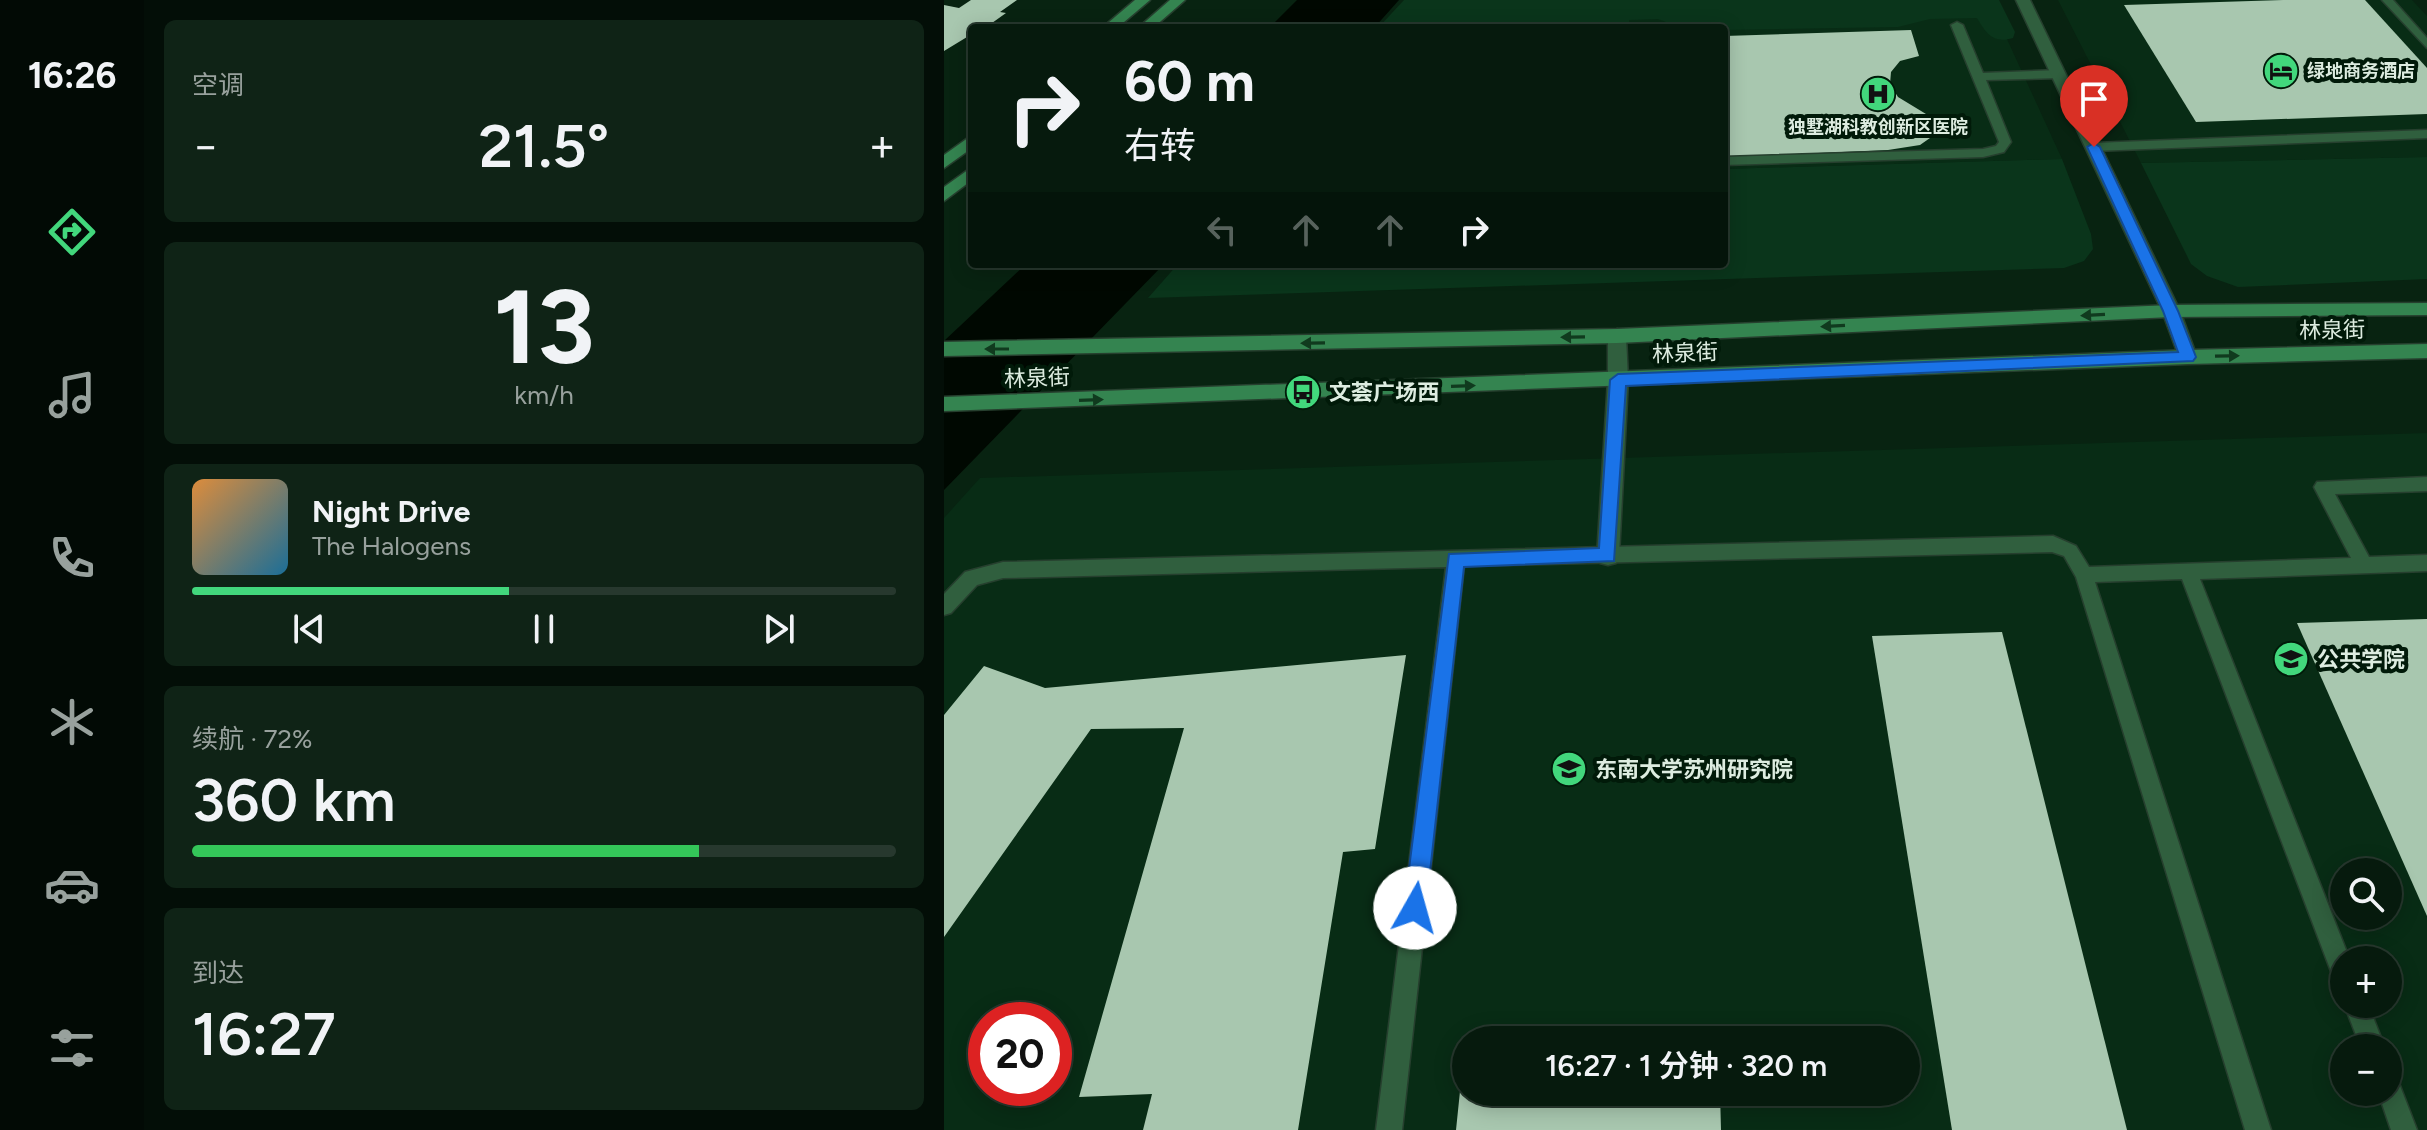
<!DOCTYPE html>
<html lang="zh">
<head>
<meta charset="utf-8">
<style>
  body { margin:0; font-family:Figtree,"Noto Sans SC",sans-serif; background:#0f2316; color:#f1f3f6; height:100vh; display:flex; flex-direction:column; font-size:30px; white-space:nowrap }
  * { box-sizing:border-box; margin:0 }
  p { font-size:26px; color:#98a19d }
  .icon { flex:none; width:44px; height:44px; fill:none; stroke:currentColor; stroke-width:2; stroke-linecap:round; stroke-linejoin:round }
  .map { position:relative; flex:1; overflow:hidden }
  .details { display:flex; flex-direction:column; gap:20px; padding:20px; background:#030e07; width:800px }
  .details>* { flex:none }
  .guide { position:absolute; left:24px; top:24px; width:760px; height:244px; border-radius:8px; box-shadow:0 4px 20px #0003,0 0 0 2px #27382e; background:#061a0d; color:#f1f3f6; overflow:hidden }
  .buttons { position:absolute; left:1386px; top:858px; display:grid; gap:16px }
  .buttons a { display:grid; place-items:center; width:72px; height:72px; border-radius:50%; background:#061a0d; box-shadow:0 4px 20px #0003,0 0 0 2px #27382e; font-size:40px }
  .speed { position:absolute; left:24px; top:1002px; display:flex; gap:16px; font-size:40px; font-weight:700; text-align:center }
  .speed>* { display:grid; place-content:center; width:104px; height:104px; border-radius:50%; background:#061a0d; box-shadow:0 4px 20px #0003,0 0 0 2px #27382e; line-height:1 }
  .speed .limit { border:12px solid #d22; background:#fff; color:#111 }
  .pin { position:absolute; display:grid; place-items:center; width:68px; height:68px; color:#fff; margin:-82px -34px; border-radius:50% 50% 50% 0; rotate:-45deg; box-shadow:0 0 8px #0007 }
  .pin .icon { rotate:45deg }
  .me { position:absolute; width:88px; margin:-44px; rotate:7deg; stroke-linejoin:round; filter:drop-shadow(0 0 6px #0008) }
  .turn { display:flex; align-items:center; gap:28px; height:168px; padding:0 24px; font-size:36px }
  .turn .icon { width:104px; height:104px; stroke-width:2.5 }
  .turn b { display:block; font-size:56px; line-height:68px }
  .lanes { display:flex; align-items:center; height:76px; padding:0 24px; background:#0003; justify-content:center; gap:40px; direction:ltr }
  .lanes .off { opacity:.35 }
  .big { font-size:60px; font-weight:600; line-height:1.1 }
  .details .card { flex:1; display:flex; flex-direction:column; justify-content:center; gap:12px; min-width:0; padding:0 28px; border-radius:12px; background:#0f2316 }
  .details .dial { align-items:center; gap:0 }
  .dial b { font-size:104px; line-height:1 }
  .song { display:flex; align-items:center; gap:24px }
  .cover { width:96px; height:96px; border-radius:12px; background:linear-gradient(135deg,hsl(30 70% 55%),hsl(200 70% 35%)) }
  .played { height:8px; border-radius:4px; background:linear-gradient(90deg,#42d77c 45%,#27382e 45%) }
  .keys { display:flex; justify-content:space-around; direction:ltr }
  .heat { display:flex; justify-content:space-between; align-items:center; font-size:44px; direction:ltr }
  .charge { height:12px; border-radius:6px; background:linear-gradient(90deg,#34c759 72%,#27382e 0) }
  .trip { position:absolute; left:508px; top:1026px; width:468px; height:80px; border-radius:40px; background:#061a0d; box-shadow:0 4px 20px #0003,0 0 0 2px #27382e; font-weight:600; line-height:80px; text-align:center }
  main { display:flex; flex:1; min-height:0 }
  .dock { display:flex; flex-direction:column; width:144px; justify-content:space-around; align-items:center; background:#020a05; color:#98a19d }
  .dock .icon { width:56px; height:56px }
  .dock .on { color:#42d77c }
  .dock b { font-size:36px; color:#f1f3f6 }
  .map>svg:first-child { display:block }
</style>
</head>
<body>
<main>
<nav class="dock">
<b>16:26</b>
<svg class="icon on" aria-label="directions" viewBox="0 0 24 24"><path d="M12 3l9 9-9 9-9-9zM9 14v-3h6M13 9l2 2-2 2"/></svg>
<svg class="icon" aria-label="music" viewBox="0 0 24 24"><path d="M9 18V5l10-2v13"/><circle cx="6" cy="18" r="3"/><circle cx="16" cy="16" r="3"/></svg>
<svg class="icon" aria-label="phone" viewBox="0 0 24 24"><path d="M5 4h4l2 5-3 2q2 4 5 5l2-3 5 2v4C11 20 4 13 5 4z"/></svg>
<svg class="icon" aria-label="climate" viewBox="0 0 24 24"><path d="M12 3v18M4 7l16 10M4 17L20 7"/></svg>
<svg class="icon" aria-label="car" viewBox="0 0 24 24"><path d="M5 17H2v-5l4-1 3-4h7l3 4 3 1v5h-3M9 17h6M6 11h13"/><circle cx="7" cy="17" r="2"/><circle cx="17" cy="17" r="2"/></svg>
<svg class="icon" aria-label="filters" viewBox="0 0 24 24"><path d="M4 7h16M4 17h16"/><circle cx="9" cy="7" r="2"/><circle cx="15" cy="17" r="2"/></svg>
</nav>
<section class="details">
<div class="card"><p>空调</p>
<div class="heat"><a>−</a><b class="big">21.5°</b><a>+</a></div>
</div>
<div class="card dial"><b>13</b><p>km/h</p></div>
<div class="card">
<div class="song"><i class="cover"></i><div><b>Night Drive</b><p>The Halogens</p></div></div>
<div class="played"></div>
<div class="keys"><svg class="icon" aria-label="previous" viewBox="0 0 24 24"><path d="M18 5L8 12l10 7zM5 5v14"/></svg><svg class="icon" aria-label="pause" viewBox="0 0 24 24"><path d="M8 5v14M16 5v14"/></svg><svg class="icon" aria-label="next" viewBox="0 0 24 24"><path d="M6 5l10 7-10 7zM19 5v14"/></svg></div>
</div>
<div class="card"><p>续航 · 72%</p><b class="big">360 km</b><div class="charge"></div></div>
<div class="card"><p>到达</p><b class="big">16:27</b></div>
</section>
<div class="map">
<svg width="1483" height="1130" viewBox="0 0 1483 1130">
  <rect width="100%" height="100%" fill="#082311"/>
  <!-- built -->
  <g fill="#082c15" fill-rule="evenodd">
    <path d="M1114,0h354l15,16v141l-286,6z"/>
    <path d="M1046,2l72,157 -338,10v-141h-341z"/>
    <path d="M1483,433v697h-1483v-612l36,-40zM1400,872h44v44h-44zM1400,960h44v44h-44zM42,1020h68v68h-68zM522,1040h440v52h-440zM1400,1048h44v44h-44z"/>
  </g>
  <!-- green -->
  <g fill="#0a351b">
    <path d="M460,0h595l16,32 -2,6c-19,6 -27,-4 -36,-20l-47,1 -32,8 -174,3 -42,-2 -24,-9 -29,1v8h-251z"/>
    <path d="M1483,157v122l-189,8 -31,-11 -16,-12 -50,-101z"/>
    <path d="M1118,159l29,75 2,15 -9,12 -20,7 -916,30 30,-34h546v-95z"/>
  </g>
  <!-- water -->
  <g fill="#000801">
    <path d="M353,0h102l-25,28h-105z"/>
    <path d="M82,264h138l-220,226v-149z"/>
  </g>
  <!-- building -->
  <g fill="#a8c7af">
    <path d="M27,0h46l-17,12 6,1 -21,15h-13v6l-28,17v-46l15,3z"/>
    <path d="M1339,0h82l62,68v46l-231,8 -72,-117z"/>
    <path d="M967,30l8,26 -19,5 -9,11 -1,12 8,13 28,17 7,13 -3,11 -10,7 -32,5 -164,7v-121z"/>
    <path d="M1483,619v297l-130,-293z"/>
    <path d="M1058,632l125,498h-175l-80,-494z"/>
    <path d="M462,655l-31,194 -32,3 -45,278h-155l9,-36 -73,3 105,-369 -93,1 -147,208v-222l40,-49 61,22z"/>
    <path d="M519,1062h3v30h254l1,38h-265z"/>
  </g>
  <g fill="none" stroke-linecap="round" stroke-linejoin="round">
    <defs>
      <g id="service">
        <path d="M1438,0h11l34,38v10z"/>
        <path d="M1013,22l6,3 20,48 76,-3 6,4 -6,4 -73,2 25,62 -7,10 -21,5 -259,8v-8l259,-8 13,-3 3,-4 -48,-117z"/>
        <path d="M1483,130v8l-333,13 -6,-4 6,-4z"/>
        <path d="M1483,477v14l-92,3 34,63 58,-2v16l-227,8 150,381h-6v26l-8,-4 -4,-8 -150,-395 -87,3 176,548h-26l-169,-553 -12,-21 -12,-4 -588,14 -62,564h-26l70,-563 -443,11 -26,7 -26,28 -7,2v-21l21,-22 38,-10 1050,-26 23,10 13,21 262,-9 -37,-71 3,-5z"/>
        <path d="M1400,1004h24l17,44h-24z"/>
        <path d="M1444,1075l9,3 20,52h-26l-13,-38h10z"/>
      </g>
      <g id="minor">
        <path d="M1072,0h14l150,311 17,46 -2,5h-14l-2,-5 -17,-46z"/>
        <path d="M673,329l9,7 2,44 -9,176 -3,7 -8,2 -8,-2 -3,-7 11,-176v-44z"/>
      </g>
      <g id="secondary">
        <path d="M191,0h15l-33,28h-15z"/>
        <path d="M226,0h15l-32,28h-15z"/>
        <path d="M28,135v13l-28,20v-13z"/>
        <path d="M28,167v13l-28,21v-14z"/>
        <path d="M1483,303v12l-256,2 -554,26 -673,13v-14l673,-13 554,-24z"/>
        <path d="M1483,344v14l-239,6 -1244,47v-14l1244,-47z"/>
      </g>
    </defs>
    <!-- service casing -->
    <use href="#service" stroke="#263f2e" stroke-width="3"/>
    <!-- minor casing -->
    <use href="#minor" stroke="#263f2e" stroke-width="3"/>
    <!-- secondary casing -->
    <use href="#secondary" stroke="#263f2e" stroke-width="3"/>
    <!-- service -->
    <use href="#service" fill="#305f3e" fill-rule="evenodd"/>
    <!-- minor -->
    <use href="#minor" fill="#305f3e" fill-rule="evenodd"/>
    <!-- secondary -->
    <use href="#secondary" fill="#348450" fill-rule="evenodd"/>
  </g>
  <!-- one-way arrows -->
  <defs><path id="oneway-solid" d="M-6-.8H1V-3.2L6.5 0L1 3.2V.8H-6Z" transform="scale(2)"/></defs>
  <g fill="#103a1e">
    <use href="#oneway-solid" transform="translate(1149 315) rotate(177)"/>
    <use href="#oneway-solid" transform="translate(889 326) rotate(177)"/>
    <use href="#oneway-solid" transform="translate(629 337) rotate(179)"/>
    <use href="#oneway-solid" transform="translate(369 343) rotate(179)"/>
    <use href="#oneway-solid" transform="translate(53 349) rotate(180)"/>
    <use href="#oneway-solid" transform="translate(1283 356) rotate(-1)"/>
    <use href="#oneway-solid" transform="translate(519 386) rotate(-2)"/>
    <use href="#oneway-solid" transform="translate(147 400) rotate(-2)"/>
  </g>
  <!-- route -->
  <path fill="#1a73e8" stroke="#114b97" stroke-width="2" d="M1150,143l6,4 78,164 18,46 -3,4 -567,25 -12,175 -150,6 -38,341 -3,8 -8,3 -8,-3 -3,-8 45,-354 150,-6 11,-168 8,-6 560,-22 -15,-41 -76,-164z"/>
  <!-- icons -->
  <defs>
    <symbol id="hotel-disc" viewBox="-11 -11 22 22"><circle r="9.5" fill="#42d77c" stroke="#011a09"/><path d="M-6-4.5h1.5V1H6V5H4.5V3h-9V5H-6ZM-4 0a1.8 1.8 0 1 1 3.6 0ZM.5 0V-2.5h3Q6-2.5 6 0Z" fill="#111"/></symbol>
    <symbol id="hospital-disc" viewBox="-11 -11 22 22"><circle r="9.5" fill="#42d77c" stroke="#011a09"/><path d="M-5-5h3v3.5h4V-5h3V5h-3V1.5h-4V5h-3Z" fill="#111"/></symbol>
    <symbol id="bus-disc" viewBox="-11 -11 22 22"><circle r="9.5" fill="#42d77c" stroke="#011a09"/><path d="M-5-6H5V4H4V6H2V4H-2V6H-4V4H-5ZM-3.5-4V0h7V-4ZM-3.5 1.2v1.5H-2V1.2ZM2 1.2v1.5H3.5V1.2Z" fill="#111"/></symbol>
    <symbol id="university-disc" viewBox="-11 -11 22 22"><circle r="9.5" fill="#42d77c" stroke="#011a09"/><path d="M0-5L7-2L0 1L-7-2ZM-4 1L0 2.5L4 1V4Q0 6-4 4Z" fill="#111"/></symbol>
  </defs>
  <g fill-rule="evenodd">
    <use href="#hotel-disc" x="1317" y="51" width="40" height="40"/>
    <use href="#hospital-disc" x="914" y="74" width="40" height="40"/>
    <use href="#bus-disc" x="339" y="372" width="40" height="40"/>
    <use href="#university-disc" x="1327" y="639" width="40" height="40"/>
    <use href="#university-disc" x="605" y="749" width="40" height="40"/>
  </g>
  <g text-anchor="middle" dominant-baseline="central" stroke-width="8" stroke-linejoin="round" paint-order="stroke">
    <!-- far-poi labels -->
    <g font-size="18" font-weight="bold" fill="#ddece0" stroke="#011a09" text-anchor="start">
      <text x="1363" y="71">绿地商务酒店</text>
      <text x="934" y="127" text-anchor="middle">独墅湖科教创新区医院</text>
    </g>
    <!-- street labels -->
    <g font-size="22" fill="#ddece0" stroke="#011a09">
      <text transform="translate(1388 330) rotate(-1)">林泉街</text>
      <text transform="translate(741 353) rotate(-2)">林泉街</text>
      <text transform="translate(93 378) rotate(-2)">林泉街</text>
    </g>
    <!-- poi labels -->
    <g font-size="22" font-weight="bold" fill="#ddece0" stroke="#011a09" text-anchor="start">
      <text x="385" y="392">文荟广场西</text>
      <text x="1373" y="659">公共学院</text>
      <text x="651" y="769">东南大学苏州研究院</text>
    </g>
  </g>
</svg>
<div class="buttons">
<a><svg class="icon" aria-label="search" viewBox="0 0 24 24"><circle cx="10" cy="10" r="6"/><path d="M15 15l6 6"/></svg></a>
<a>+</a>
<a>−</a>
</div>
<div class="speed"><div class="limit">20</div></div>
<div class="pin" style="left:1150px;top:147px;background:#d93025"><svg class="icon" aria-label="arrive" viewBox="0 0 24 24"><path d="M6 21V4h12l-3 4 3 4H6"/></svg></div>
<svg class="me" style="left:471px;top:908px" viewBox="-20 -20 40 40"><circle r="19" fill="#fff"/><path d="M0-13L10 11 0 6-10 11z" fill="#1a73e8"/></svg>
<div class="trip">16:27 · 1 分钟 · 320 m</div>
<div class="guide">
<div class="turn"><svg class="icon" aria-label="right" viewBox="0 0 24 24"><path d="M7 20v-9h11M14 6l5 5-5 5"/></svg><div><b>60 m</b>右转</div></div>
<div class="lanes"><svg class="icon off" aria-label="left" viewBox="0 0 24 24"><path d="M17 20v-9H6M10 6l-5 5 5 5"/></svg><svg class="icon off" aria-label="ahead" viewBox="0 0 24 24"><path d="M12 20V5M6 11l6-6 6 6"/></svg><svg class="icon off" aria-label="ahead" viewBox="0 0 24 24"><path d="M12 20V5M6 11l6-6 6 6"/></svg><svg class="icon" aria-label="right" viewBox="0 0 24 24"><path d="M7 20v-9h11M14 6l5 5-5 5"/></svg></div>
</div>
</div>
</main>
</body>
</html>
